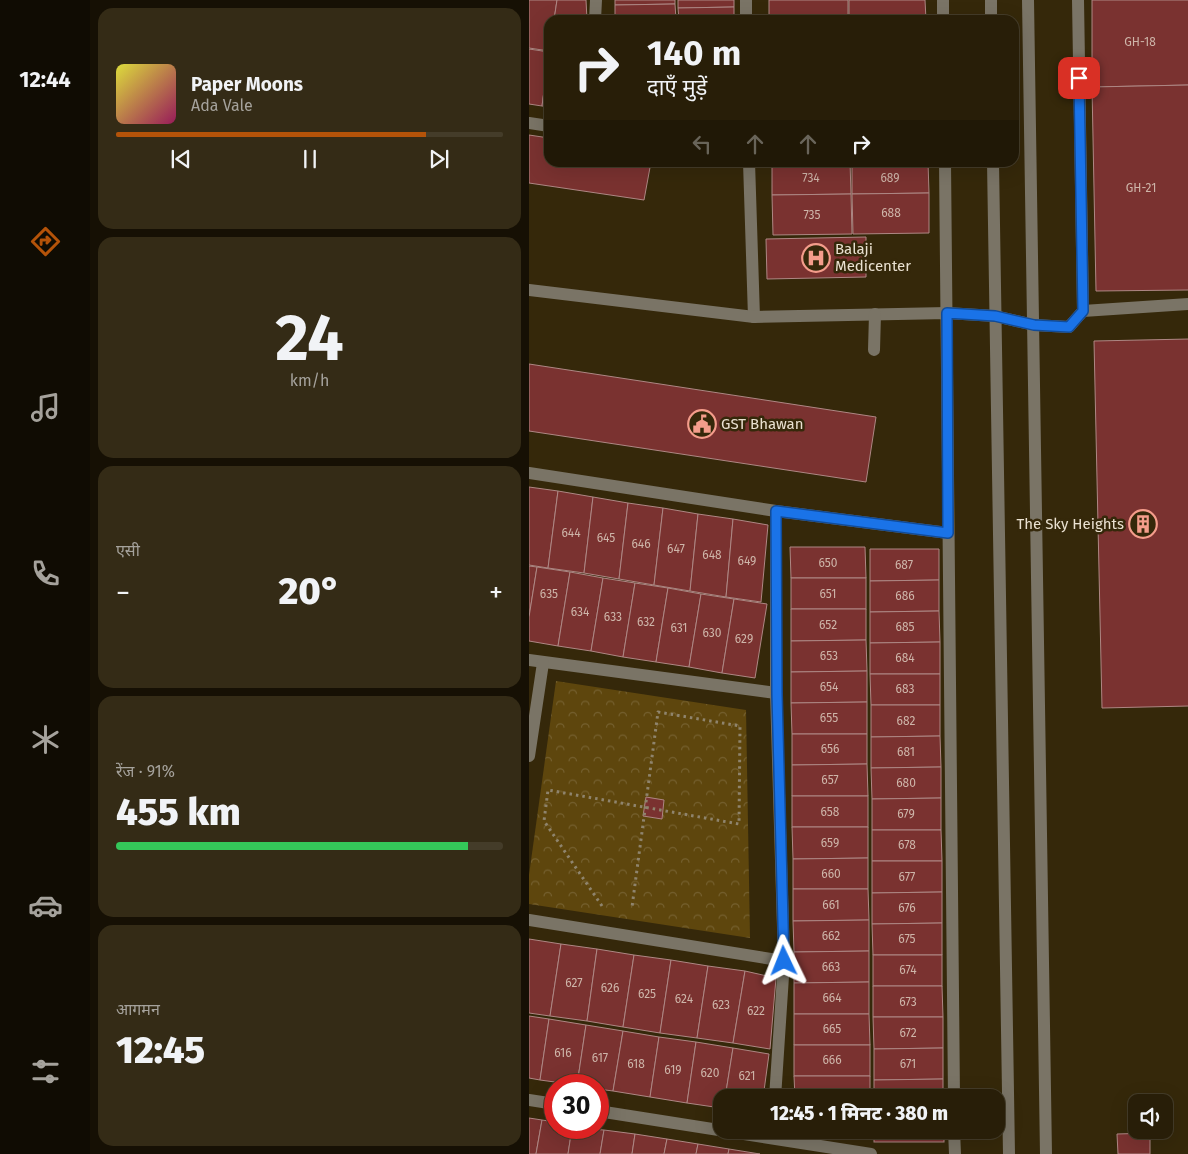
<!DOCTYPE html>
<html lang="hi">
<head>
<meta charset="utf-8">
<style>
  body { margin:0; font-family:"Fira Sans","Noto Sans Devanagari",sans-serif; background:#342b16; color:#f1f3f6; height:100vh; display:flex; flex-direction:column; font-size:19px; white-space:nowrap }
  * { box-sizing:border-box; margin:0 }
  p { font-size:16px; color:#a5a29c }
  .icon { flex:none; width:28px; height:28px; fill:none; stroke:currentColor; stroke-width:2; stroke-linecap:round; stroke-linejoin:round }
  .map { position:relative; flex:1; overflow:hidden }
  .details { display:flex; flex-direction:column; gap:8px; padding:8px; background:#161004; width:439px }
  .details>* { flex:none }
  .hud { position:absolute; left:15px; top:15px; width:475px; height:152px; border-radius:15px; box-shadow:0 5px 20px #0002,0 0 0 1px #443c29; background:#281e08; color:#f1f3f6; overflow:hidden }
  .controls { position:absolute; left:599px; top:1094px; display:grid; gap:10px }
  .controls a { display:grid; place-items:center; width:45px; height:45px; border-radius:10px; background:#281e08; box-shadow:0 5px 20px #0002,0 0 0 1px #443c29; font-size:25px }
  .speed { position:absolute; left:15px; top:1074px; display:flex; gap:10px; font-size:25px; font-weight:700; text-align:center }
  .speed>* { display:grid; place-content:center; width:65px; height:65px; border-radius:50%; background:#281e08; box-shadow:0 5px 20px #0002,0 0 0 1px #443c29; line-height:1 }
  .speed .limit { border:8px solid #d22; background:#fff; color:#111 }
  .pin { position:absolute; display:grid; place-items:center; width:42px; height:42px; color:#fff; margin:-21px; border-radius:10px; box-shadow:0 2px 8px #0006 }
  .me { position:absolute; width:55px; margin:-28px; rotate:358deg; stroke-linejoin:round; filter:drop-shadow(0 0 4px #0008) }
  .turn { display:flex; align-items:center; gap:18px; height:105px; padding:0 20px; font-size:22px }
  .turn .icon { width:65px; height:65px; stroke-width:2.5 }
  .turn b { display:block; font-size:35px; line-height:42px }
  .lanes { display:flex; align-items:center; height:48px; padding:0 20px; background:#0003; justify-content:center; gap:25px; direction:ltr }
  .lanes .off { opacity:.35 }
  .big { font-size:38px; font-weight:800; line-height:1.1 }
  .details .widget { flex:1; display:flex; flex-direction:column; justify-content:center; gap:8px; min-width:0; padding:0 18px; border-radius:15px; background:#342b16 }
  .details .dial { align-items:center; gap:0 }
  .dial b { font-size:65px; line-height:1 }
  .song { display:flex; align-items:center; gap:15px }
  .cover { width:60px; height:60px; border-radius:8px; background:linear-gradient(135deg,hsl(60 70% 55%),hsl(330 70% 35%)) }
  .played { height:5px; border-radius:2px; background:linear-gradient(90deg,#b45309 80%,#443c29 80%) }
  .keys { display:flex; justify-content:space-around; direction:ltr }
  .heat { display:flex; justify-content:space-between; align-items:center; font-size:28px; direction:ltr }
  .charge { height:8px; border-radius:4px; background:linear-gradient(90deg,#34c759 91%,#443c29 0) }
  .trip { position:absolute; left:184px; top:1089px; width:292px; height:50px; border-radius:15px; background:#281e08; box-shadow:0 5px 20px #0002,0 0 0 1px #443c29; font-weight:800; line-height:50px; text-align:center }
  main { display:flex; flex:1; min-height:0 }
  .dock { display:flex; flex-direction:column; width:90px; justify-content:space-around; align-items:center; background:#100c03; color:#a5a29c }
  .dock .icon { width:35px; height:35px }
  .dock .active { color:#b45309 }
  .dock b { font-size:22px; color:#f1f3f6 }
  .map>svg:first-child { display:block }
</style>
</head>
<body>
<main>
<nav class="dock">
<b>12:44</b>
<svg class="icon active" aria-label="directions" viewBox="0 0 24 24"><path d="M12 3l9 9-9 9-9-9zM9 14v-3h6M13 9l2 2-2 2"/></svg>
<svg class="icon" aria-label="music" viewBox="0 0 24 24"><path d="M9 18V5l10-2v13"/><circle cx="6" cy="18" r="3"/><circle cx="16" cy="16" r="3"/></svg>
<svg class="icon" aria-label="phone" viewBox="0 0 24 24"><path d="M5 4h4l2 5-3 2q2 4 5 5l2-3 5 2v4C11 20 4 13 5 4z"/></svg>
<svg class="icon" aria-label="climate" viewBox="0 0 24 24"><path d="M12 3v18M4 7l16 10M4 17L20 7"/></svg>
<svg class="icon" aria-label="car" viewBox="0 0 24 24"><path d="M5 17H2v-5l4-1 3-4h7l3 4 3 1v5h-3M9 17h6M6 11h13"/><circle cx="7" cy="17" r="2"/><circle cx="17" cy="17" r="2"/></svg>
<svg class="icon" aria-label="filters" viewBox="0 0 24 24"><path d="M4 7h16M4 17h16"/><circle cx="9" cy="7" r="2"/><circle cx="15" cy="17" r="2"/></svg>
</nav>
<section class="details">
<div class="widget">
<div class="song"><i class="cover"></i><div><b>Paper Moons</b><p>Ada Vale</p></div></div>
<div class="played"></div>
<div class="keys"><svg class="icon" aria-label="previous" viewBox="0 0 24 24"><path d="M18 5L8 12l10 7zM5 5v14"/></svg><svg class="icon" aria-label="pause" viewBox="0 0 24 24"><path d="M8 5v14M16 5v14"/></svg><svg class="icon" aria-label="next" viewBox="0 0 24 24"><path d="M6 5l10 7-10 7zM19 5v14"/></svg></div>
</div>
<div class="widget dial"><b>24</b><p>km/h</p></div>
<div class="widget"><p>एसी</p>
<div class="heat"><a>−</a><b class="big">20°</b><a>+</a></div>
</div>
<div class="widget"><p>रेंज · 91%</p><b class="big">455 km</b><div class="charge"></div></div>
<div class="widget"><p>आगमन</p><b class="big">12:45</b></div>
</section>
<div class="map">
<svg width="660" height="1154" viewBox="0 0 660 1154">
  <defs>
    <pattern id="park-crowns" width="20" height="18" patternUnits="userSpaceOnUse" patternTransform="scale(1.25)"><rect width="20" height="18" fill="#5e460d"/><path d="M2 6a3 3 0 1 1 6 0M12 15a3 3 0 1 1 6 0" fill="none" stroke="#75602f"/></pattern>
  </defs>
  <rect width="100%" height="100%" fill="#35280a"/>
  <!-- park -->
  <path fill="url(#park-crowns)" d="M27,681l190,29 4,228 -221,-34v-29z"/>
  <!-- building -->
  <g fill="#7a3230" stroke="#ae8784">
    <path d="M0,0h28l-3,20h-5v31l-20,-3z"/>
    <path d="M28,0h29l1,20h-33z"/>
    <path d="M86,0h60v4l-60,1z"/>
    <path d="M149,0h56v7l-56,1z"/>
    <rect x="240" y="0" width="79" height="20"/>
    <path d="M320,0h76l1,20h-77z"/>
    <path d="M563,0h97v85l-97,2z"/>
    <path d="M146,4l1,16h-61v-15z"/>
    <path d="M205,7v13h-55l-1,-12z"/>
    <path d="M0,49l20,3 -7,54 -13,-2z"/>
    <path d="M20,55v52l-7,-1z"/>
    <path d="M660,85v205l-93,1 -4,-204z"/>
    <path d="M0,135l20,3v24h102l-7,38 -115,-17z"/>
    <path d="M243,162h78l1,32 -79,1z"/>
    <path d="M323,162h76l1,31 -77,1z"/>
    <path d="M400,193v40l-76,1 -1,-40z"/>
    <path d="M322,194l1,40 -79,1 -1,-40z"/>
    <path d="M337,237v40l-99,2 -1,-40z"/>
    <path d="M660,339v367l-87,2 -8,-367z"/>
    <path d="M0,364l347,53 -10,65 -337,-51z"/>
    <path d="M0,487l29,4 -10,77 -19,-3z"/>
    <path d="M29,491l35,6 -9,76 -36,-5z"/>
    <path d="M64,497l35,6 -9,76 -35,-6z"/>
    <path d="M99,503l35,5 -9,77 -35,-6z"/>
    <path d="M134,508l35,6 -8,77 -36,-6z"/>
    <path d="M169,514l35,5 -7,78 -36,-6z"/>
    <path d="M204,519l35,6 -7,77 -35,-5z"/>
    <path d="M261,547h75l1,31h-75z"/>
    <path d="M341,549h69v31l-69,1z"/>
    <path d="M0,566l8,1 -8,50z"/>
    <path d="M8,567l33,5 -12,74 -29,-5v-24z"/>
    <path d="M41,572l33,6 -12,73 -33,-5z"/>
    <path d="M74,578l32,5 -12,74 -32,-6z"/>
    <rect x="262" y="578" width="75" height="31"/>
    <path d="M410,580v31l-69,1v-31z"/>
    <path d="M106,583l33,5 -12,74 -33,-5z"/>
    <path d="M139,588l33,6 -12,73 -33,-5z"/>
    <path d="M172,594l33,5 -12,74 -33,-6z"/>
    <path d="M205,599l33,5 -12,74 -33,-5z"/>
    <path d="M262,609h75v31l-75,1z"/>
    <path d="M410,611l1,31 -70,1v-31z"/>
    <path d="M337,640l1,31 -76,1v-31z"/>
    <path d="M411,642v32h-70v-31z"/>
    <path d="M338,671v31l-76,1v-31z"/>
    <path d="M341,674h70v31h-69z"/>
    <path d="M338,702v32h-75l-1,-31z"/>
    <path d="M342,705h69v31l-69,1z"/>
    <path d="M263,734h75v30l-75,1z"/>
    <path d="M411,736l1,31 -70,1v-31z"/>
    <path d="M338,764l1,32h-76v-31z"/>
    <path d="M412,767v31l-69,1 -1,-31z"/>
    <rect x="263" y="796" width="76" height="31"/>
    <path d="M117,797l18,3 -2,19 -19,-3z"/>
    <path d="M412,798v32h-69v-31z"/>
    <path d="M263,827h76v31l-75,1z"/>
    <path d="M343,830h69l1,31h-70z"/>
    <path d="M339,858v31h-75v-30z"/>
    <path d="M343,861h70v31l-70,1z"/>
    <path d="M264,889h75l1,31 -76,1z"/>
    <path d="M413,892v31l-70,1v-31z"/>
    <path d="M340,920v31l-75,1 -1,-31z"/>
    <path d="M413,923v32h-69l-1,-31z"/>
    <path d="M0,939l32,5 -11,72 -21,-3z"/>
    <path d="M32,944l36,5 -10,72 -37,-5z"/>
    <path d="M68,949l37,6 -11,72 -36,-6z"/>
    <path d="M340,951v31l-75,1v-31z"/>
    <path d="M105,955l37,5 -11,73 -37,-6z"/>
    <rect x="344" y="955" width="69" height="31"/>
    <path d="M142,960l37,6 -11,72 -37,-5z"/>
    <path d="M179,966l37,5 -12,72 -36,-5z"/>
    <path d="M216,971l31,7 -6,71 -37,-6z"/>
    <path d="M340,982v32h-75v-31z"/>
    <path d="M344,986h69l1,31h-70z"/>
    <path d="M265,1014h75l1,31h-76z"/>
    <path d="M0,1016l20,3 -9,61 -11,-2z"/>
    <path d="M344,1017h70v31l-69,1z"/>
    <path d="M20,1019l37,6 -9,60 -37,-5z"/>
    <path d="M57,1025l37,6 -10,60 -15,-2v-4h-21z"/>
    <path d="M94,1031l36,6 -9,60 -37,-6z"/>
    <path d="M130,1037l37,5 -9,61 -37,-6z"/>
    <path d="M167,1042l37,6 -8,50h-4v10l-34,-5z"/>
    <rect x="265" y="1045" width="76" height="31"/>
    <path d="M204,1048l36,6 -6,44h-38z"/>
    <path d="M414,1048v31l-69,1v-31z"/>
    <path d="M265,1076h76v22h-75z"/>
    <path d="M414,1079v19h-69v-18z"/>
    <path d="M0,1118l13,2 -6,34h-7z"/>
    <path d="M13,1120l13,2v6h17l-4,26h-32z"/>
    <path d="M43,1128l32,2 -4,24h-32z"/>
    <path d="M75,1130l31,4 -3,20h-32z"/>
    <path d="M266,1130h75v8l-75,1z"/>
    <rect x="345" y="1130" width="70" height="12"/>
    <path d="M621,1133v21h-32l-1,-20z"/>
    <path d="M106,1134l32,5 -3,15h-32z"/>
    <path d="M138,1139l31,5 -2,10h-32z"/>
    <path d="M169,1144l31,5 -1,5h-32z"/>
    <path d="M200,1149l31,5h-32z"/>
  </g>
  <g fill="none" stroke-linecap="round" stroke-linejoin="round">
    <!-- path -->
    <path stroke="#8f846d" stroke-width="3" stroke-dasharray="2.5 4" stroke-linecap="butt" d="M73,906l-58,-85 4,-31 191,34 1,-98 -82,-14 -26,195"/>
    <!-- minor -->
    <g stroke="#7a7466" stroke-width="12">
      <path d="M217,0v20"/>
      <path d="M414,0v20"/>
      <path d="M462,0v20"/>
      <path d="M499,0l18,1154"/>
      <path d="M549,0l5,311"/>
      <path d="M66,20l1,-20"/>
      <path d="M0,123l20,3"/>
      <path d="M220,162l5,155"/>
      <path d="M416,162l9,936"/>
      <path d="M464,162l16,992"/>
      <path d="M0,290l225,27 193,-4 48,3 39,9 35,2 14,-16 106,-7"/>
      <path d="M345,350l1,-36"/>
      <path d="M0,473l247,38 172,22"/>
      <path d="M0,660l247,33"/>
      <path d="M0,756l14,-93"/>
      <path d="M0,920l255,41"/>
      <path d="M246,1098l9,-137 -8,-268v-182"/>
      <path d="M0,1100l26,4"/>
      <path d="M69,1111l273,43"/>
      <path d="M425,1130l1,24"/>
    </g>
  </g>
  <g fill="none" stroke-linecap="round" stroke-linejoin="round">
    <defs>
      <path id="route" d="M255,961l-7,-267 -1,-183 172,22 -1,-220 48,3 39,9 35,2 14,-16 -4,-233"/>
    </defs>
    <!-- route casing -->
    <use href="#route" stroke="#114b97" stroke-width="12"/>
    <!-- route -->
    <use href="#route" stroke="#1a73e8" stroke-width="9"/>
  </g>
  <!-- icons -->
  <defs>
    <symbol id="hospital-ring" viewBox="-11 -11 22 22"><circle r="9.5" fill="#35280a" stroke="#f49d8b" stroke-width="1.5"/><path d="M-5-5h3v3.5h4V-5h3V5h-3V1.5h-4V5h-3Z" fill="#f49d8b"/></symbol>
    <symbol id="civic-ring" viewBox="-11 -11 22 22"><circle r="9.5" fill="#35280a" stroke="#f49d8b" stroke-width="1.5"/><path d="M-.6-6.5H3V-4.5H.6V-3L4-1V1h2V6H-6V1h2V-1L-.6-3ZM-1.2 2.5V6h2.4V2.5Z" fill="#f49d8b"/></symbol>
    <symbol id="building-ring" viewBox="-11 -11 22 22"><circle r="9.5" fill="#35280a" stroke="#f49d8b" stroke-width="1.5"/><path d="M-4-6H4V6H1V3H-1V6H-4ZM-2.5-4.3h1.7v1.8h-1.7ZM.8-4.3h1.7v1.8H.8ZM-2.5-1h1.7V.8h-1.7ZM.8-1h1.7V.8H.8Z" fill="#f49d8b"/></symbol>
  </defs>
  <g fill-rule="evenodd">
    <use href="#hospital-ring" x="271" y="242" width="32" height="32"/>
    <use href="#civic-ring" x="157" y="408" width="32" height="32"/>
    <use href="#building-ring" x="598" y="508" width="32" height="32"/>
  </g>
  <g text-anchor="middle" dominant-baseline="central" stroke-width="5" stroke-linejoin="round" paint-order="stroke">
    <!-- number labels -->
    <g font-size="12" fill="#ceb5a9">
      <text x="611" y="42">GH-18</text>
      <text x="282" y="178">734</text>
      <text x="361" y="178">689</text>
      <text x="612" y="188">GH-21</text>
      <text x="362" y="213">688</text>
      <text x="283" y="215">735</text>
      <text x="42" y="533">644</text>
      <text x="77" y="538">645</text>
      <text x="112" y="544">646</text>
      <text x="147" y="549">647</text>
      <text x="183" y="555">648</text>
      <text x="218" y="561">649</text>
      <text x="299" y="563">650</text>
      <text x="375" y="565">687</text>
      <text x="20" y="594">635</text>
      <text x="299" y="594">651</text>
      <text x="376" y="596">686</text>
      <text x="51" y="612">634</text>
      <text x="84" y="617">633</text>
      <text x="117" y="622">632</text>
      <text x="299" y="625">652</text>
      <text x="376" y="627">685</text>
      <text x="150" y="628">631</text>
      <text x="183" y="633">630</text>
      <text x="215" y="639">629</text>
      <text x="300" y="656">653</text>
      <text x="376" y="658">684</text>
      <text x="300" y="687">654</text>
      <text x="376" y="689">683</text>
      <text x="300" y="718">655</text>
      <text x="377" y="721">682</text>
      <text x="301" y="749">656</text>
      <text x="377" y="752">681</text>
      <text x="301" y="780">657</text>
      <text x="377" y="783">680</text>
      <text x="301" y="812">658</text>
      <text x="377" y="814">679</text>
      <text x="301" y="843">659</text>
      <text x="378" y="845">678</text>
      <text x="302" y="874">660</text>
      <text x="378" y="877">677</text>
      <text x="302" y="905">661</text>
      <text x="378" y="908">676</text>
      <text x="302" y="936">662</text>
      <text x="378" y="939">675</text>
      <text x="302" y="967">663</text>
      <text x="379" y="970">674</text>
      <text x="45" y="983">627</text>
      <text x="81" y="988">626</text>
      <text x="118" y="994">625</text>
      <text x="303" y="998">664</text>
      <text x="155" y="999">624</text>
      <text x="379" y="1002">673</text>
      <text x="192" y="1005">623</text>
      <text x="227" y="1011">622</text>
      <text x="303" y="1029">665</text>
      <text x="379" y="1033">672</text>
      <text x="34" y="1053">616</text>
      <text x="71" y="1058">617</text>
      <text x="303" y="1060">666</text>
      <text x="107" y="1064">618</text>
      <text x="379" y="1064">671</text>
      <text x="144" y="1070">619</text>
      <text x="181" y="1073">620</text>
      <text x="218" y="1076">621</text>
    </g>
    <!-- poi labels -->
    <g font-size="15" fill="#eae1d1" stroke="#35280a" text-anchor="start">
      <text x="306" y="249">Balaji<tspan x="306" dy="17">Medicenter</tspan></text>
      <text x="192" y="424">GST Bhawan</text>
      <text x="595" y="524" text-anchor="end">The Sky Heights</text>
    </g>
  </g>
</svg>
<div class="controls">
<a><svg class="icon" aria-label="sound" viewBox="0 0 24 24"><path d="M4 9h4l5-4v14l-5-4H4zM17 9q2 3 0 6"/></svg></a>
</div>
<div class="speed"><div class="limit">30</div></div>
<div class="pin" style="left:550px;top:78px;background:#d93025"><svg class="icon" aria-label="arrive" viewBox="0 0 24 24"><path d="M6 21V4h12l-3 4 3 4H6"/></svg></div>
<svg class="me" style="left:255px;top:961px" viewBox="-20 -20 40 40"><path d="M0-17L14 15 0 8-14 15z" fill="#1a73e8" stroke="#fff" stroke-width="4"/></svg>
<div class="trip">12:45 · 1 मिनट · 380 m</div>
<div class="hud">
<div class="turn"><svg class="icon" aria-label="right" viewBox="0 0 24 24"><path d="M7 20v-9h11M14 6l5 5-5 5"/></svg><div><b>140 m</b>दाएँ मुड़ें</div></div>
<div class="lanes"><svg class="icon off" aria-label="left" viewBox="0 0 24 24"><path d="M17 20v-9H6M10 6l-5 5 5 5"/></svg><svg class="icon off" aria-label="ahead" viewBox="0 0 24 24"><path d="M12 20V5M6 11l6-6 6 6"/></svg><svg class="icon off" aria-label="ahead" viewBox="0 0 24 24"><path d="M12 20V5M6 11l6-6 6 6"/></svg><svg class="icon" aria-label="right" viewBox="0 0 24 24"><path d="M7 20v-9h11M14 6l5 5-5 5"/></svg></div>
</div>
</div>
</main>
</body>
</html>
